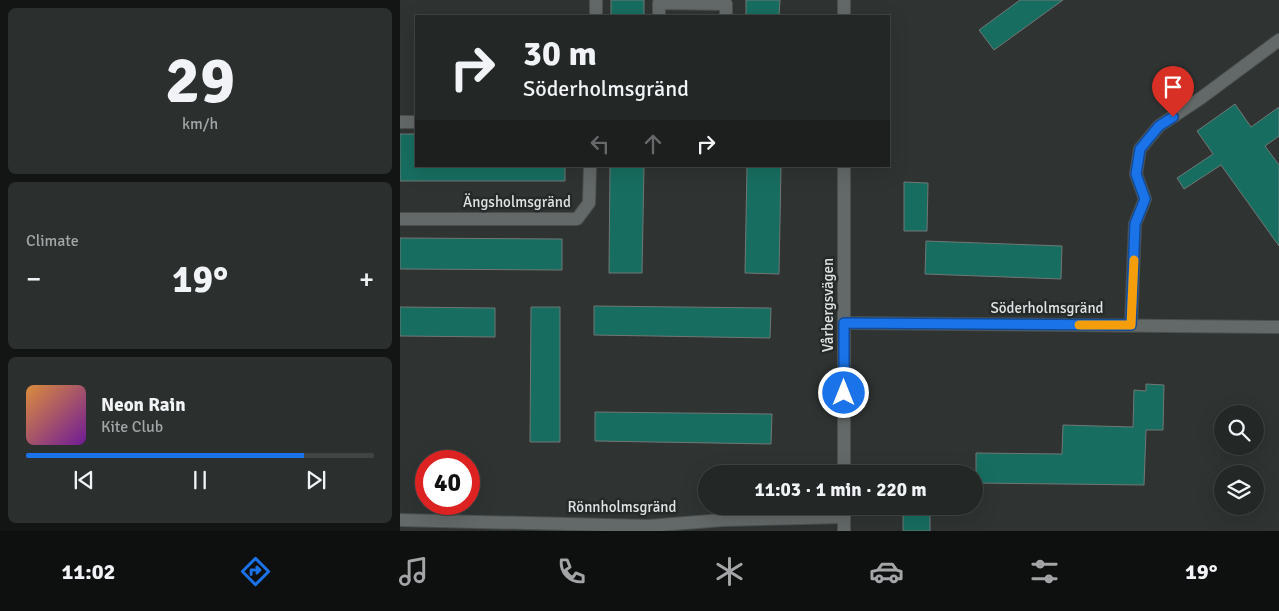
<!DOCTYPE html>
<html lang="en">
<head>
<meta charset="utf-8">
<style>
  body { margin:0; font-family:Signika,sans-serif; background:#2b2f2e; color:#f1f3f6; height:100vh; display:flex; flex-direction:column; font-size:19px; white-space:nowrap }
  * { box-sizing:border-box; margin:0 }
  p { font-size:16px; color:#a3a5a7 }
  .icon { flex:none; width:28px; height:28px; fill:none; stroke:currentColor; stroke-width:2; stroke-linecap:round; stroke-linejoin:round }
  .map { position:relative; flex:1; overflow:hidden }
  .sheet { display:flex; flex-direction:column; gap:8px; padding:8px; background:#131515; width:400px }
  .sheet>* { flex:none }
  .guide { position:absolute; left:15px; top:15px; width:475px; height:152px; border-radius:0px; box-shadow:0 5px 20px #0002,0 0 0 1px #404443; background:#232726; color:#f1f3f6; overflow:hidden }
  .controls { position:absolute; left:814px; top:405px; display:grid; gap:10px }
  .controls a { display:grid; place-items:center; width:50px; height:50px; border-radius:50%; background:#232726; box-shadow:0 5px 20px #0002,0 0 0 1px #404443; font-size:25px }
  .speed { position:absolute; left:15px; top:450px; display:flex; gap:10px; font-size:25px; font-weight:700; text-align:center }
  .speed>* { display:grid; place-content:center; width:65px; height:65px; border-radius:50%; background:#232726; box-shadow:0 5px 20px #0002,0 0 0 1px #404443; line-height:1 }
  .speed .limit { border:8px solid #d22; background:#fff; color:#111 }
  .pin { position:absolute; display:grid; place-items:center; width:42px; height:42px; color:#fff; margin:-51px -21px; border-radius:50% 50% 50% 0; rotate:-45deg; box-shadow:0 0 5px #0007 }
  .pin .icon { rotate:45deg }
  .me { position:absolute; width:55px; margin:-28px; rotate:0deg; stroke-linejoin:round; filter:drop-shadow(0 0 4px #0008) }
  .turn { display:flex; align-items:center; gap:18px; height:105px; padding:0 25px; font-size:22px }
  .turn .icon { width:65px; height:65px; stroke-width:2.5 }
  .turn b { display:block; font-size:35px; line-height:42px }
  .lanes { display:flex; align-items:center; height:48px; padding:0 25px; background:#0003; justify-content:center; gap:25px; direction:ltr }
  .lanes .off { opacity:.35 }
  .big { font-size:38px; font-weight:700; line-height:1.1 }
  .sheet .card { flex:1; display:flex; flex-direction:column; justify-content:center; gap:8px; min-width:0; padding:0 18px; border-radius:8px; background:#2b2f2e }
  .sheet .dial { align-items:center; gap:0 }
  .dial b { font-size:65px; line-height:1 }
  .song { display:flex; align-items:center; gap:15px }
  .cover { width:60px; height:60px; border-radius:8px; background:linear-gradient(135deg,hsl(30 70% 55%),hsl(280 70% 35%)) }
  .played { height:5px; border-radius:2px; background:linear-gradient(90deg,#1a73e8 80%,#404443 80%) }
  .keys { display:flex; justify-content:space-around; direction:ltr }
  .heat { display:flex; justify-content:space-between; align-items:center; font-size:28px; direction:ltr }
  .trip { position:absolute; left:298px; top:465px; width:285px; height:50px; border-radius:25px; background:#232726; box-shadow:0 5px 20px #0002,0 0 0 1px #404443; font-weight:700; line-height:50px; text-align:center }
  .tabs { display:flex; height:80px; justify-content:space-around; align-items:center; background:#0e100f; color:#a3a5a7 }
  .tabs .icon { width:35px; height:35px }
  .tabs .on { color:#1a73e8 }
  .tabs b { font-size:22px; color:#f1f3f6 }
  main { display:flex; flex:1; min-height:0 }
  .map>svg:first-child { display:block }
</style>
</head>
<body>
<main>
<section class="sheet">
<div class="card dial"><b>29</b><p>km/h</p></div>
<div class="card"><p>Climate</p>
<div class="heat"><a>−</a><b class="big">19°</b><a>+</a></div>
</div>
<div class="card">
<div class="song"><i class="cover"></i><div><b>Neon Rain</b><p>Kite Club</p></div></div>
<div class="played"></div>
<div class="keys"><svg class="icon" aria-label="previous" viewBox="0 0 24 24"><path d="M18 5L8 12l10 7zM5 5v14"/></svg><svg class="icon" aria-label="pause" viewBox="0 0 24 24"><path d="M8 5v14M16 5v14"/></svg><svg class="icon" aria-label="next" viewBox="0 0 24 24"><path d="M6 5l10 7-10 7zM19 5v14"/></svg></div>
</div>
</section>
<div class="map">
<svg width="879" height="531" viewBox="0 0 879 531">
  <rect width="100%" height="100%" fill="#2f3433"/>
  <!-- building -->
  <g fill="#176e60" stroke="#717776">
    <rect x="211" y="0" width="33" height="16"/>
    <path d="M346,0h34l-1,16h-33z"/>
    <path d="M620,0h43l-69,50 -15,-20z"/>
    <path d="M835,104l16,23 28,-20v29l-14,10 14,19v81l-58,-81 -37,24 -7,-11 36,-24 -16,-23z"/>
    <path d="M0,134h16v32h149v15h-165z"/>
    <path d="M210,166h34l-2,107h-33z"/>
    <path d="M347,166h34l-2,108 -34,-1z"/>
    <path d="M504,182l24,1 -1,48h-23z"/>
    <path d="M0,238l162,1v31l-162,-1z"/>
    <path d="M526,241l136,5 -1,33 -136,-5z"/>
    <path d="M194,306l177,2 -1,30 -176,-3z"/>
    <path d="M0,307l95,1v29l-95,-1z"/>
    <path d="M131,307h29v135h-30z"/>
    <path d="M746,384l18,1 -1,45h-17l-2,55 -168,-2v-30l86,1 1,-29 70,2 1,-37 12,1z"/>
    <path d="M195,412l177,2 -1,30 -176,-3z"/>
    <rect x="503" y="511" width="27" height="20"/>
  </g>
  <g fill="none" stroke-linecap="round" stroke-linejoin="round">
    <defs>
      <g id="minor">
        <path d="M196,16v-16"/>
        <path d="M259,16v-13l67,1v12"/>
        <path d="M0,122h16"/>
        <path d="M0,219h177l12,-16 1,-37"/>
        <path d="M444,323l435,4"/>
        <path d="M731,325l4,-101 10,-25 -9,-25 4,-25 19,-23 42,-28 78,-58"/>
        <path d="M0,520l248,6 75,-6 120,-3"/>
      </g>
      <g id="tertiary">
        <path d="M444,0v16"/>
        <path d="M444,474v-308"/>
        <path d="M444,531v-25"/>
      </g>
    </defs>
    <!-- minor casing -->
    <use href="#minor" stroke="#4b504f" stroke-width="14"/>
    <!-- tertiary casing -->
    <use href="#tertiary" stroke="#4b504f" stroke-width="14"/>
    <!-- minor -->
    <use href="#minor" stroke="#636968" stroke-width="12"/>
    <!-- tertiary -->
    <use href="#tertiary" stroke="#636968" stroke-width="12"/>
  </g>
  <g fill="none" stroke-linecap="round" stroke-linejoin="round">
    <defs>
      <path id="route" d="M444,393v-70l287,2 4,-101 10,-25 -9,-25 4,-25 19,-23 14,-9"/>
    </defs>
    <!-- route casing -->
    <use href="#route" stroke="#114b97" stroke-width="12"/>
    <!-- route -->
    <use href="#route" stroke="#1a73e8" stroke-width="9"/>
    <!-- slow -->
    <path stroke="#f59e0b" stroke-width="9" d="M679,325h52l3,-65"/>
  </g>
  <g text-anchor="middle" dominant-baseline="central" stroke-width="5" stroke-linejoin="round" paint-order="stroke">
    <!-- street labels -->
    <g font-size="15" fill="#e0e3e3" stroke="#252a29">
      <text x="117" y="202">Ängsholmsgränd</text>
      <text transform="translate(428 305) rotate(-90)">Vårbergsvägen</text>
      <text x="647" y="308">Söderholmsgränd</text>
      <text x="222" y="507">Rönnholmsgränd</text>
    </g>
  </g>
</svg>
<div class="controls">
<a><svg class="icon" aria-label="search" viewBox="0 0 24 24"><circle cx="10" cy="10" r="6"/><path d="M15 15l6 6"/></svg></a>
<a><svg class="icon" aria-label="layers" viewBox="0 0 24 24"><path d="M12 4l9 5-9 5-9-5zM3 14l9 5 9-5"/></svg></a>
</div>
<div class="speed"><div class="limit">40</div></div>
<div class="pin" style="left:773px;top:117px;background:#d93025"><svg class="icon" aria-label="arrive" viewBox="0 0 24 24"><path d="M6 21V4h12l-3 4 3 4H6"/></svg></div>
<svg class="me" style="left:444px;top:393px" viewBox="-20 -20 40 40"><circle r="17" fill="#1a73e8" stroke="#fff" stroke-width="3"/><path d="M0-11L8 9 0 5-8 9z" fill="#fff"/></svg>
<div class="trip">11:03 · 1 min · 220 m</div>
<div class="guide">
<div class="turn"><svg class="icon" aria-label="right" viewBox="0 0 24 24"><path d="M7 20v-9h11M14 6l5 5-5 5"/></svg><div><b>30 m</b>Söderholmsgränd</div></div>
<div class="lanes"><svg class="icon off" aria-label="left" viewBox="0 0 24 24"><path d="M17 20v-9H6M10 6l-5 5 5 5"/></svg><svg class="icon off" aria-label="ahead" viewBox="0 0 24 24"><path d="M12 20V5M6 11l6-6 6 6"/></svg><svg class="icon" aria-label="right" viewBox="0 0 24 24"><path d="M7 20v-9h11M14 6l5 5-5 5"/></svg></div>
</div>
</div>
</main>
<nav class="tabs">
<b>11:02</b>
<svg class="icon on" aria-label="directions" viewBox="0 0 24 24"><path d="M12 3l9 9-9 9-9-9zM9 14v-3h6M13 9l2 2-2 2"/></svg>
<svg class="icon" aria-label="music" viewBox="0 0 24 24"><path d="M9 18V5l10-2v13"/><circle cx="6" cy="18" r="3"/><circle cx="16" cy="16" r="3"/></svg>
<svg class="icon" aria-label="phone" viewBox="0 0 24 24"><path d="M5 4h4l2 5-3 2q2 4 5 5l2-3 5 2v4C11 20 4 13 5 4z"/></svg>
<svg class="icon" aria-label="climate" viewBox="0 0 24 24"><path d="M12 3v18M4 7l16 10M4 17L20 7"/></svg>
<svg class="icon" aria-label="car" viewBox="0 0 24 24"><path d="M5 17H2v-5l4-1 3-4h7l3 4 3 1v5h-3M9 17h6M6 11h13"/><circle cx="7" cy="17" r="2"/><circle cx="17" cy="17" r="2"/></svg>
<svg class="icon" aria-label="filters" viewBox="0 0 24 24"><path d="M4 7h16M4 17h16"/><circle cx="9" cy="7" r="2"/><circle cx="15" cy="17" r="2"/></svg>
<b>19°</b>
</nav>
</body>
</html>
